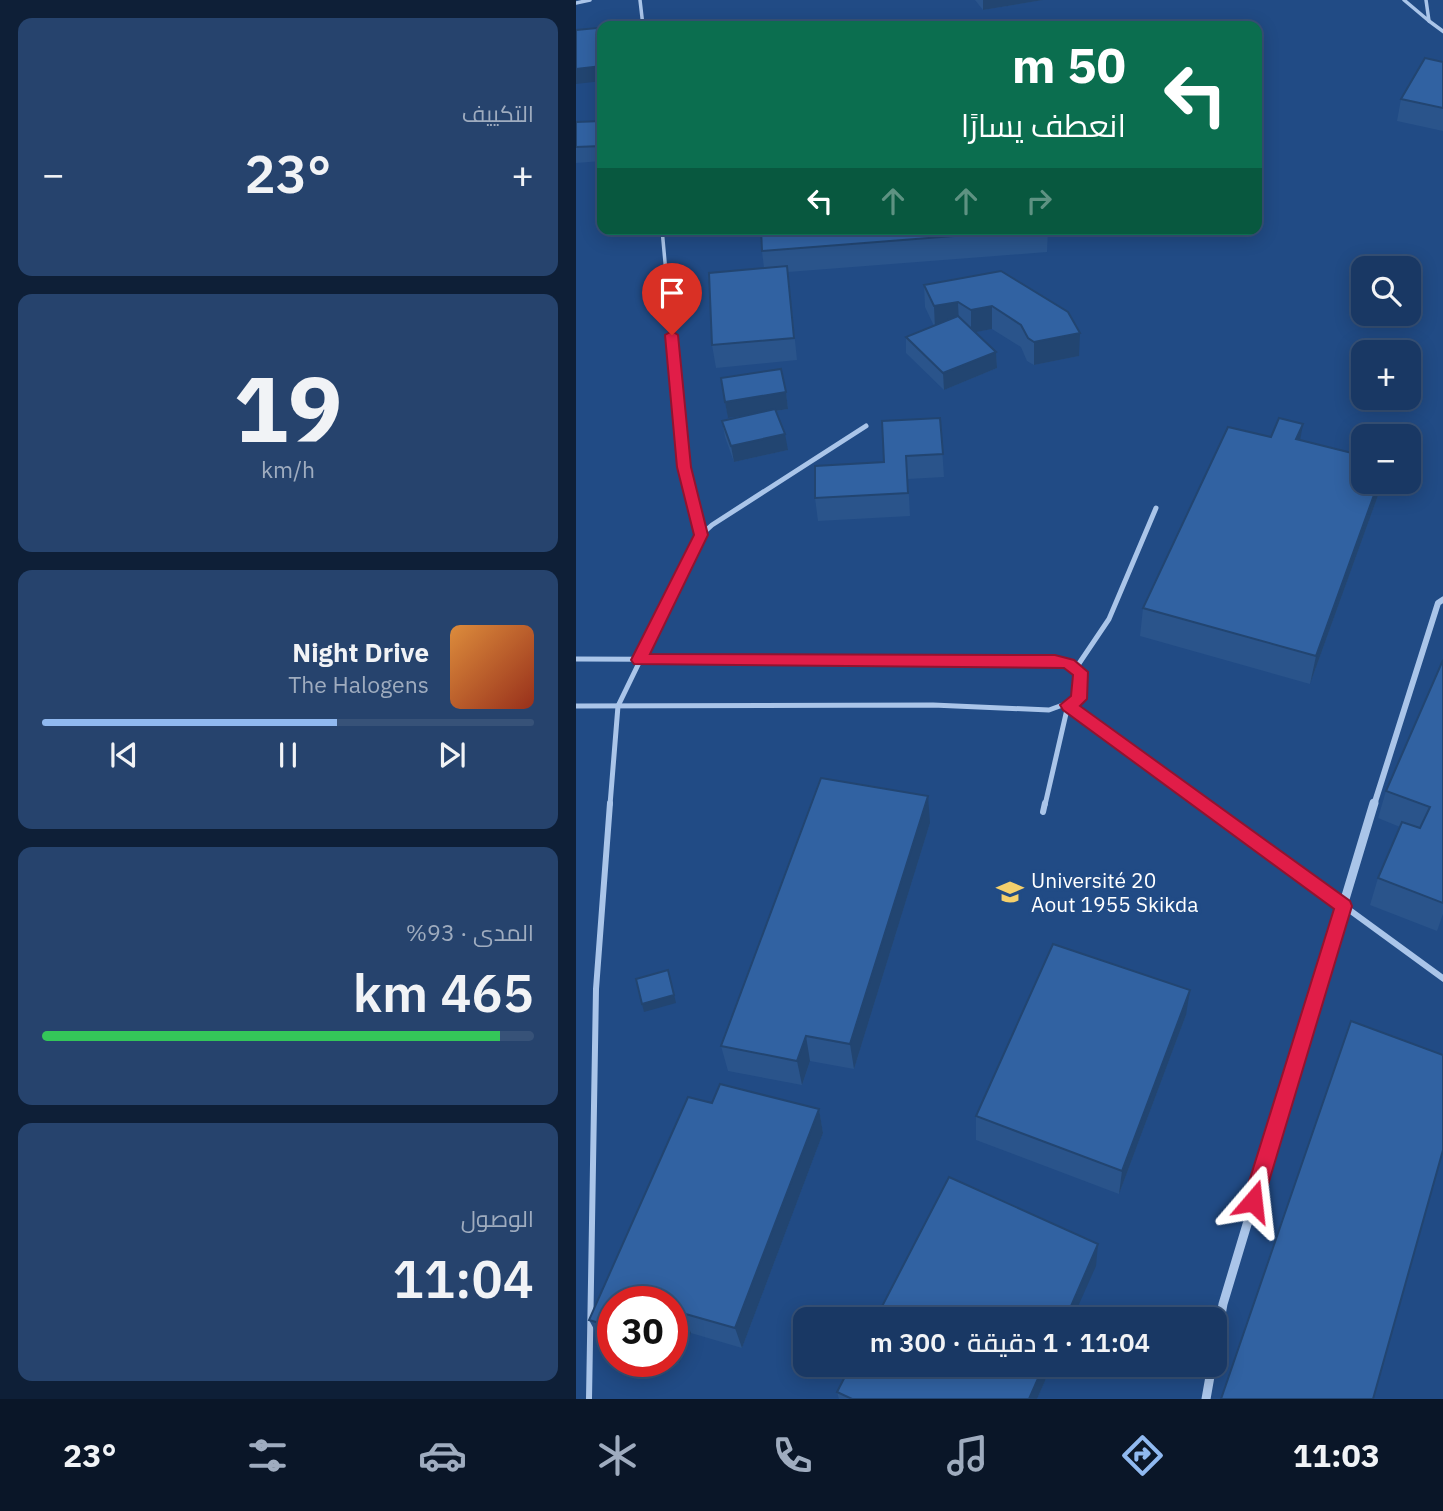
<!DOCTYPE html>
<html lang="ar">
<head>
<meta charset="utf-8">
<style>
  body { margin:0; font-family:"IBM Plex Sans",Cairo,sans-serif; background:#26436d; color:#f1f3f6; direction:rtl; height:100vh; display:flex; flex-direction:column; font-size:26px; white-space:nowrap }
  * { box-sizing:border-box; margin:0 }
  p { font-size:23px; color:#9facbf }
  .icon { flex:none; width:38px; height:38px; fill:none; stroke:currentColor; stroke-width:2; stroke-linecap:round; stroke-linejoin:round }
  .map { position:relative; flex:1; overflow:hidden; direction:ltr }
  .details { display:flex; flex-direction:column; gap:18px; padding:18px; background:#0e1f37; width:576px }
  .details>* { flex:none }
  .banner { position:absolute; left:21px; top:21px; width:665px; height:214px; border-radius:14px; box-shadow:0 4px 18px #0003,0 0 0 2px #375278; direction:rtl; background:#0b6e4f; color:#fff; overflow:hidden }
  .controls { position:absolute; left:775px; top:256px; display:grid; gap:14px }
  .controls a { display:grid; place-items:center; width:70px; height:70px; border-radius:14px; background:#193864; box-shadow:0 4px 18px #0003,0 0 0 2px #375278; font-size:35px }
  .speed { position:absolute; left:21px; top:1286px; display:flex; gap:14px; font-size:35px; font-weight:700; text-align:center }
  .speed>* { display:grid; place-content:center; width:91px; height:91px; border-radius:50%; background:#193864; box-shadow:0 4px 18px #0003,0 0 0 2px #375278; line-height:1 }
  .speed .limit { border:10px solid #d22; background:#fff; color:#111 }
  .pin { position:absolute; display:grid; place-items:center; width:60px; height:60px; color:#fff; margin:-72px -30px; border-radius:50% 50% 50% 0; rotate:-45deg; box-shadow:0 0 7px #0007 }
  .pin .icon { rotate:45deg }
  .me { position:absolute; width:77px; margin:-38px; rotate:17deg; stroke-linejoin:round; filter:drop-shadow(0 0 5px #0008) }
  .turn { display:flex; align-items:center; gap:24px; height:147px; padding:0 21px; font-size:32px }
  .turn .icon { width:91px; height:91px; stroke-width:2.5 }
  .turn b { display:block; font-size:49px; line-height:60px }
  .lanes { display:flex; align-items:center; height:66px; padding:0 21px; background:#0003; justify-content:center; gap:35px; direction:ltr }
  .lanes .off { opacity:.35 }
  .big { font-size:52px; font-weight:600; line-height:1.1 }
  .details .tile { flex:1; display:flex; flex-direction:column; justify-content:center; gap:10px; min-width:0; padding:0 24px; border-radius:14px; background:#26436d }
  .details .dial { align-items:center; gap:0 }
  .dial b { font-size:91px; line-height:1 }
  .song { display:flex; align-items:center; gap:21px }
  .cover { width:84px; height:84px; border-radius:10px; background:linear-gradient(135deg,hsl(30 70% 55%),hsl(10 70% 35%)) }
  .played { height:7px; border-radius:4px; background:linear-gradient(90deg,#90b9f0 60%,#375278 60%) }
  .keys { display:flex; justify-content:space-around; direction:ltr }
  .heat { display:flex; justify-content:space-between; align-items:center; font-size:38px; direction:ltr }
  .charge { height:10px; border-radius:5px; background:linear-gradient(90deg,#34c759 93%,#375278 0) }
  .trip { position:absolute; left:217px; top:1307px; width:434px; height:70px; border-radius:14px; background:#193864; box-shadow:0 4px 18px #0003,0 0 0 2px #375278; font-weight:600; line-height:70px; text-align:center; direction:rtl }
  .tab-bar { display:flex; height:112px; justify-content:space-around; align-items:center; background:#0a1628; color:#9facbf }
  .tab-bar .icon { width:49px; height:49px }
  .tab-bar .on { color:#90b9f0 }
  .tab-bar b { font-size:32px; color:#f1f3f6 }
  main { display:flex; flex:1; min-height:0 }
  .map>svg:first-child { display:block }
</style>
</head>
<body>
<main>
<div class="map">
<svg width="868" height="1399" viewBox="0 0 868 1399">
  <rect width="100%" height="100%" fill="#214b85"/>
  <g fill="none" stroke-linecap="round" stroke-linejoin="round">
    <!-- service-far2 -->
    <g stroke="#aac5e9" stroke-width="3.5">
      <path d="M64,0l3,26"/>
      <path d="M828,0l25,21 -3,-21"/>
      <path d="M0,3l14,-3"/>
      <path d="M853,21l15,11"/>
      <path d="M86,229l11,121"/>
    </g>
    <!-- service-far1 -->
    <g stroke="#aac5e9" stroke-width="5">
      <path d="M97,348l11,119 17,68"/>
      <path d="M0,659l479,2 13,3 13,8 -2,27 -30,11 -116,-5 -357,1"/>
      <path d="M500,668l33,-49 47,-111"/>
      <path d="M492,705l137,100"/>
      <path d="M34,805l8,-99 83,-171 11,-10 154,-99"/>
      <path d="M469,805l23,-100"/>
    </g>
    <!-- service -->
    <g stroke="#aac5e9" stroke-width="6">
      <path d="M627,803l241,176"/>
      <path d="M467,812l2,-9"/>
      <path d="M13,1399l7,-410 14,-186"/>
    </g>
    <!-- minor-far1 -->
    <path stroke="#aac5e9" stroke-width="6" d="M798,805l64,-202 6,-4"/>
    <!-- minor -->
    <g stroke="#aac5e9" stroke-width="9">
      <path d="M639,1348l8,-44 151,-501"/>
      <path d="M630,1399l6,-34"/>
    </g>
  </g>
  <!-- wall -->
  <g fill="#2a548b">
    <path d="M399,0h68l-60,10z"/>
    <path d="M867,62v69l-46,-10 4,-22z"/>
    <path d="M26,121v40l-26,2v-41z"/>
    <path d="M472,229l-1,23 -259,20 9,88 -81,8 -4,-23 52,-77 -2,-17z"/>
    <path d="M425,271l78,85 -45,9 -7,-4 -6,-14 -29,-18 -17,3 21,20 1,16 -53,22 -38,-37v-16l28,-11 -9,-19 -1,-22z"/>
    <path d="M145,378l65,14 2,17 -12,2 12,39 -54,12 -9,-25 -3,-16 36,-8 -30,5z"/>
    <path d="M364,418l4,59 -36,2 2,37 -92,5 -3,-23 69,-36z"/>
    <path d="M695,437l29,3 64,41h18l-2,9 -70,194 -170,-48 3,-28z"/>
    <path d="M867,660v254l-6,17 -67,-26 8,-27 22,-51 -22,-9 8,-27z"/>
    <path d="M354,823l-76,246 -44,-8 -8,24 -74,-14 -7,-25z"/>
    <path d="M610,1015l-67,179 -143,-54v-24z"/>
    <path d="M136,1103l107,6 4,24 -81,215 -51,-15 -12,31 -7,-2v-60h-59v42l-13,-4 -11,-20z"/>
    <path d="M275,1365h201l-15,34h-198l-2,-7z"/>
  </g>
  <!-- shaded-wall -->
  <g fill="#224571">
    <path d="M407,0h60l-60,10z"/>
    <path d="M26,66v15l-26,3v-15z"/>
    <path d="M382,302l1,23 -24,4 -1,-23z"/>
    <path d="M416,306v23l-21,4v-23z"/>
    <path d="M504,333l-1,23 -45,9v-23z"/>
    <path d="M420,352l1,16 -53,22 -1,-17z"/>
    <path d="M210,392l2,17 -60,9 -3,-16z"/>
    <path d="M727,424l-5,28 -2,-13z"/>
    <path d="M209,434l3,16 -54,12 -3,-16z"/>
    <path d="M803,481h3l-2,9 -70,194 6,-28z"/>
    <path d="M352,796l2,27 -76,246 -4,-25z"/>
    <path d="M94,977l6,26 -32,9 -2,-8z"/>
    <path d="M614,990l-4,25 -67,179 3,-23z"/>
    <path d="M230,1036l4,25 -8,24 -5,-24z"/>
    <path d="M243,1109l4,24 -81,215 -7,-20z"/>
    <path d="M522,1244l-2,22 -24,54h-7z"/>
    <path d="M106,1313l9,20 -12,31 -7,-14v-13z"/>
    <path d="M468,1365h8l-15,34h-8z"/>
  </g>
  <!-- building -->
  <g fill="#3162a2" stroke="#224571" stroke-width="2">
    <path d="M21,28l5,38 -26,3v-39z"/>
    <path d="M849,58l18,4v46l-42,-9z"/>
    <path d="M26,121v25l-26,1v-25z"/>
    <path d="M185,229h284l-283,22z"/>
    <path d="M211,266l7,72 -82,7 -3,-72z"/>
    <path d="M425,271l67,41 12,21 -46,9 -6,-4 -7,-13 -29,-19 -21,4 -13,-8 -24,4 -10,-21z"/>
    <path d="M382,316l38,36 -53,21 -37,-36z"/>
    <path d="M205,369l5,23 -61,10 -4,-24z"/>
    <path d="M199,409l10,25 -54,12 -9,-25z"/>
    <path d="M364,418l3,36 -37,2 2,37 -93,5v-32l69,-4 -2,-41z"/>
    <path d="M703,418l24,6 -7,15 68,17v25h15l-63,175 -173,-48 85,-181 43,10z"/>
    <path d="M867,660v243l-65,-25 24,-56 18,6 10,-21 -44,-16z"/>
    <path d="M245,778l107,18 -78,248 -44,-8 -9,25 -76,-15z"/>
    <path d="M477,944l137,46 -68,181 -146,-55z"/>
    <path d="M92,970l6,25 -32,9 -6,-25z"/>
    <path d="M775,1021l92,34v95l-70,249h-152z"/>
    <path d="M144,1084l99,25 -84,219 -53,-15 -10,24v-35h-59v25l-24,-7 99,-223 24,6z"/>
    <path d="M373,1177l149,67 -33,76h-190z"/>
    <path d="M275,1365h193l-15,34h-177l-15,-7z"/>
  </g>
  <!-- route -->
  <path fill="#e11d48" stroke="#92132f" stroke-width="2" d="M96,331l6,4 13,132 17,68 -58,119 405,1 19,5 14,12 -1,27 -7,7 270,195 2,5 -91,302 -8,2 -7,-2 -3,-7 91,-292 -271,-199 -3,-5 11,-9 2,-21 -9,-7 -430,-4 -3,-4 63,-125 -17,-68 -12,-132z"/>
  <!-- icons -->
  <defs>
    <symbol id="university-bare" viewBox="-9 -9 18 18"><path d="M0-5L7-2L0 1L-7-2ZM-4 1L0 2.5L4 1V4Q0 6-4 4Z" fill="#f5d06c" stroke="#214b85" stroke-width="2.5" paint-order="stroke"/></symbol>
  </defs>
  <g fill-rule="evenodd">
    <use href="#university-bare" x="415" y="873" width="38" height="38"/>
  </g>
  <g text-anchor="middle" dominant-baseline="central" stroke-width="7" stroke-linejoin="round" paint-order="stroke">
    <!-- poi labels -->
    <g font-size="21" fill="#fff" stroke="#214b85" text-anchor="start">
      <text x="455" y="880">Université 20<tspan x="455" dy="24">Aout 1955 Skikda</tspan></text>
    </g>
  </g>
</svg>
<div class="controls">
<a><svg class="icon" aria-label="search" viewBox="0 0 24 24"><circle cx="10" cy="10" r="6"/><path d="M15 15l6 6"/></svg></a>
<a>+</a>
<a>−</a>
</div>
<div class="speed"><div class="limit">30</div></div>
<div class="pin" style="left:96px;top:335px;background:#d93025"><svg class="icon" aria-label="arrive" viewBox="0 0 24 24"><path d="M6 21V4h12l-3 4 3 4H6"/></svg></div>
<svg class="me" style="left:677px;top:1201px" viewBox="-20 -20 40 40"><path d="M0-17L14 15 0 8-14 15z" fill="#e11d48" stroke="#fff" stroke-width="4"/></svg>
<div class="trip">11:04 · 1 دقيقة · 300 m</div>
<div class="banner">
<div class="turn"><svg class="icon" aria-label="left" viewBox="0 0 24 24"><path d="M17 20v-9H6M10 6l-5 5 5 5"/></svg><div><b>50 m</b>انعطف يسارًا</div></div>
<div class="lanes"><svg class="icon" aria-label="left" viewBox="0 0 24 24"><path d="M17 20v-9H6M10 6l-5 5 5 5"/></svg><svg class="icon off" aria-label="ahead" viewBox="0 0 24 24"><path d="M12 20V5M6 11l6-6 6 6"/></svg><svg class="icon off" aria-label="ahead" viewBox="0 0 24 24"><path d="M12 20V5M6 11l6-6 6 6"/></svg><svg class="icon off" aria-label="right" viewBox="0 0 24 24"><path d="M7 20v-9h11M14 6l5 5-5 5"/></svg></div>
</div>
</div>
<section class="details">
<div class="tile"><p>التكييف</p>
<div class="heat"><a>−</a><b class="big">23°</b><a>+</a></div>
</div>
<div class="tile dial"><b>19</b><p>km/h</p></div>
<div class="tile">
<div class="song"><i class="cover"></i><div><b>Night Drive</b><p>The Halogens</p></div></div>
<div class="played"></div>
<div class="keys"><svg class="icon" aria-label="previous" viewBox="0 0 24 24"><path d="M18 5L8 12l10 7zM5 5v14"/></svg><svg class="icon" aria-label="pause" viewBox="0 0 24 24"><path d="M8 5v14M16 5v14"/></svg><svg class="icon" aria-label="next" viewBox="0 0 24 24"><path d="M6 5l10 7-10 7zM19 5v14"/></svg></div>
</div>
<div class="tile"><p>المدى · 93%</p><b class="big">465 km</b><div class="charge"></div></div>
<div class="tile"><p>الوصول</p><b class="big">11:04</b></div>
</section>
</main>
<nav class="tab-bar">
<b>11:03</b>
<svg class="icon on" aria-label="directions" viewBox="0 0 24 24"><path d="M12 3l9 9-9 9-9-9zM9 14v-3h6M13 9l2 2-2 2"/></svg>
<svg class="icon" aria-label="music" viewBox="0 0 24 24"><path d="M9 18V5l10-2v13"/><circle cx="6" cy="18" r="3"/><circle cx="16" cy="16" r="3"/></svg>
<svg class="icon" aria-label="phone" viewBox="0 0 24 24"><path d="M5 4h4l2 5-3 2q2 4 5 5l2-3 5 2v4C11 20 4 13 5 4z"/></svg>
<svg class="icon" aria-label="climate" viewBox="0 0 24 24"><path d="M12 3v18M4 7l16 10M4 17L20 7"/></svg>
<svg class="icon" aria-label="car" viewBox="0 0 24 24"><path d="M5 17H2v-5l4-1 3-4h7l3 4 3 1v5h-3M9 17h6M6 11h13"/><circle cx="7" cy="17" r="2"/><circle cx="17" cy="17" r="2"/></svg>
<svg class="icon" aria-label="filters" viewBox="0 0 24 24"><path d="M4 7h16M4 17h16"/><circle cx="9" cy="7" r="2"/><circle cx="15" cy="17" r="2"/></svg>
<b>23°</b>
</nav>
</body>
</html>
